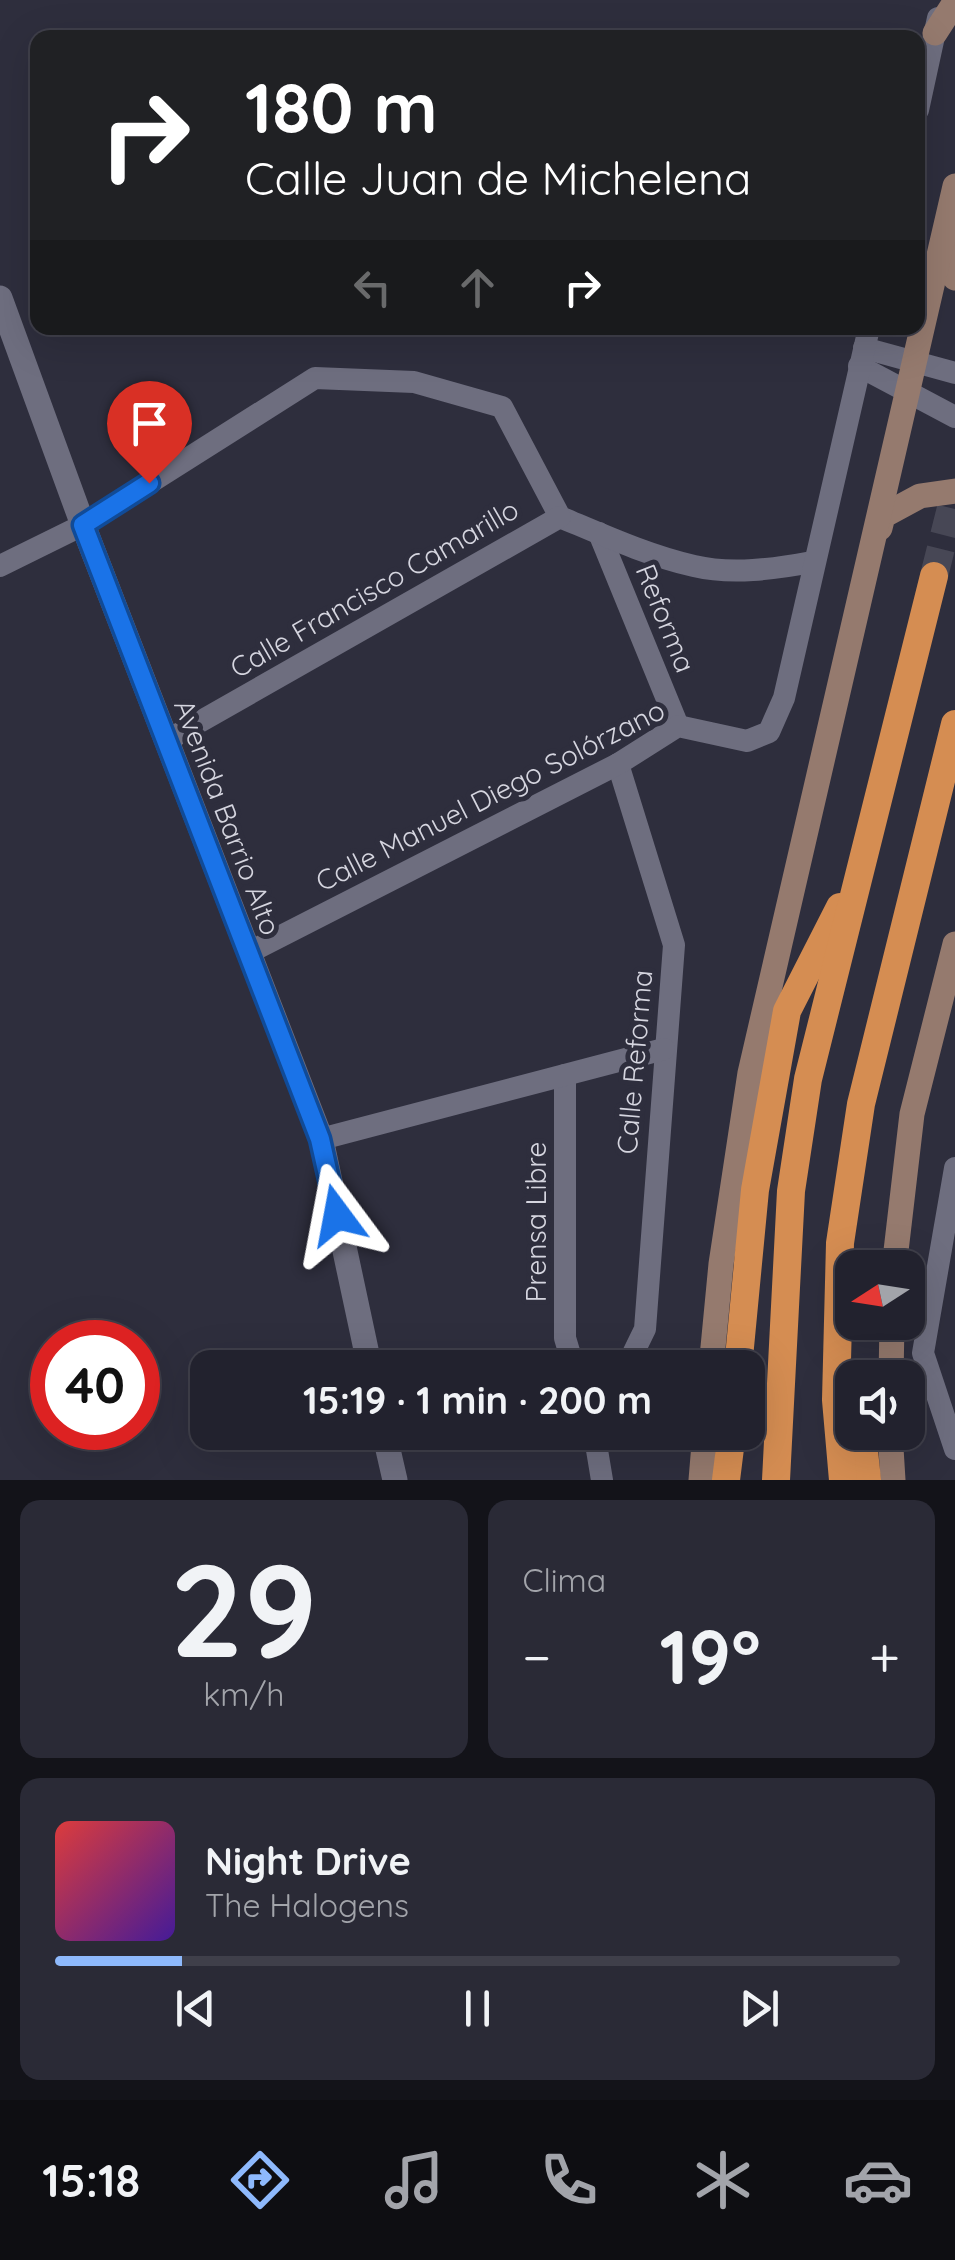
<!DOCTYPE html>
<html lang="es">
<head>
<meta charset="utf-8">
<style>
  body { margin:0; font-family:Quicksand,sans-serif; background:#2a2a36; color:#f1f3f6; height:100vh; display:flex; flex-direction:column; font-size:38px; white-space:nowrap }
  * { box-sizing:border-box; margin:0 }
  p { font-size:32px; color:#a2a4aa }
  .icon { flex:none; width:55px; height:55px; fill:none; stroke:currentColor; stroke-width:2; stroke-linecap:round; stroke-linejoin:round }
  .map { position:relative; height:1480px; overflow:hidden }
  .sheet { display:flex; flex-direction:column; gap:20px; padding:20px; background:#131319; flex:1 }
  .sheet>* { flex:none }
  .top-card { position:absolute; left:30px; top:30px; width:895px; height:305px; border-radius:20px; box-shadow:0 10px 40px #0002,0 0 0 2px #3f3f4a; background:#202124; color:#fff; overflow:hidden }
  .needle { width:65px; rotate:258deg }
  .fabs { position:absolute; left:835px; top:1250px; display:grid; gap:20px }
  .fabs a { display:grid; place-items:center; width:90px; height:90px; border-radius:20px; background:#22222e; box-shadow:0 10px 40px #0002,0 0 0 2px #3f3f4a; font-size:50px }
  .speed { position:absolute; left:30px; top:1320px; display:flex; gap:20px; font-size:50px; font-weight:700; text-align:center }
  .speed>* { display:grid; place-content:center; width:130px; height:130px; border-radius:50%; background:#22222e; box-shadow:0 10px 40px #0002,0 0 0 2px #3f3f4a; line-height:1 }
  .speed .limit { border:15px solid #d22; background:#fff; color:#111 }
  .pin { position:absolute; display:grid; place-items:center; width:85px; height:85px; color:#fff; margin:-102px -42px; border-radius:50% 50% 50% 0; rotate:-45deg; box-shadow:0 0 10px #0007 }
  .pin .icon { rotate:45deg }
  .me { position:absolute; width:110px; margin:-55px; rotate:347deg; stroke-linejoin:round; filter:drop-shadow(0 0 8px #0008) }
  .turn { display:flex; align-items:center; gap:35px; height:210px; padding:0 50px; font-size:45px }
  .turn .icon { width:130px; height:130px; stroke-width:2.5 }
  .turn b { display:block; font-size:70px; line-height:85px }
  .lanes { display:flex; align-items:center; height:95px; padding:0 50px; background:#0003; justify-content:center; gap:50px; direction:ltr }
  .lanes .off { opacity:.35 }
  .big { font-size:75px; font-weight:700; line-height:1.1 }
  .sheet .card { flex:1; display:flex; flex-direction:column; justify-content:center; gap:15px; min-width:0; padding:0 35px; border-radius:20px; background:#2a2a36 }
  .sheet .dial { align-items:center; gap:0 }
  .dial b { font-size:130px; line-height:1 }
  .song { display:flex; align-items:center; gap:30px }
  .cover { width:120px; height:120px; border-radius:15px; background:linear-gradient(135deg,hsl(0 70% 55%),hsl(260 70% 35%)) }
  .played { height:10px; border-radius:5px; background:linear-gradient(90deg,#8eb9fc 15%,#3f3f4a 15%) }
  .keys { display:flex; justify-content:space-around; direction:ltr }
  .heat { display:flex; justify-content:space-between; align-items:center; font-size:55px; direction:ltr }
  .sheet .tiles { flex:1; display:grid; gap:20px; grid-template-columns:1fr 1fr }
  .card:last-child { grid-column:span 2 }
  .trip { position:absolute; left:190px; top:1350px; width:575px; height:100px; border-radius:20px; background:#22222e; box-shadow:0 10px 40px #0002,0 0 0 2px #3f3f4a; font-weight:700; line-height:100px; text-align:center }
  .menu { display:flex; height:160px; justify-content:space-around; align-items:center; background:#0e0e12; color:#a2a4aa }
  .menu .icon { width:70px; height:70px }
  .menu .selected { color:#8eb9fc }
  .menu b { font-size:45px; color:#f1f3f6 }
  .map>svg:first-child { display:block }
</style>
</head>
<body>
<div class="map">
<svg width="955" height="1480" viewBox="0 0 955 1480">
  <rect width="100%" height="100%" fill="#2e2e3d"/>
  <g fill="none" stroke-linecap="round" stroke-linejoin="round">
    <!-- trunk-tunnel -->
    <path stroke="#474755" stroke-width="28" stroke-dasharray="28 14" stroke-linecap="butt" d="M934,576l21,-84"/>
    <!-- minor -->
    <g stroke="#6e6e7f" stroke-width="22">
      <path d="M918,110l20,-92"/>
      <path d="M864,348l91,25"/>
      <path d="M859,366l96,51"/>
      <path d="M599,533l79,193"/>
      <path d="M0,566l83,-41 232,-147 99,4 88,25 58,110c43,18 89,39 134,49 37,9 81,3 118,-4"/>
      <path d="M166,741l394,-224"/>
      <path d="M618,764l56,181 -29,384 -19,39"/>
      <path d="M248,953l370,-189 60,-38 69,15 22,-9 15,-34 85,-370"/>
      <path d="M565,1075v263l9,30"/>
      <path d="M321,1139l343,-90"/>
      <path d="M955,1168l-32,185 32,96"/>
      <path d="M594,1432l8,48"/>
    </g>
    <!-- tertiary -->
    <g stroke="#6e6e7f" stroke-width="25">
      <path d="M0,298l83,227 238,614 49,229"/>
      <path d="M384,1432l11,48"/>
    </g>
    <!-- secondary -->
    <g stroke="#957a6e" stroke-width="25">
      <path d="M935,33l20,-31"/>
      <path d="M949,239v28l6,11"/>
      <path d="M880,528l3,-12 37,-20 35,-5"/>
      <path d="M894,1268l18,-154 43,-170"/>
      <path d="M711,1368l10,-104 29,-191 205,-887"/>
      <path d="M891,1378l1,-56"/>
      <path d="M890,1432l3,48"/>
      <path d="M701,1480l4,-48"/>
    </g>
    <!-- trunk -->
    <g stroke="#d58d52" stroke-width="28">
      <path d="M738,1368l17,-178 32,-179 53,-104"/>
      <path d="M862,1432l5,48"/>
      <path d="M726,1480l6,-48"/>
      <path d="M776,1480l15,-289 17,-112 126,-503"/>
      <path d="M843,1480l-7,-80 4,-157 21,-139 94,-380"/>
    </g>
  </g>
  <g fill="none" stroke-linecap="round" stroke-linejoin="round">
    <defs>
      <path id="route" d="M149,483l-66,42 237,614 17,76"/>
    </defs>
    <!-- route casing -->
    <use href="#route" stroke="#114b97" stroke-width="25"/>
    <!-- route -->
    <use href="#route" stroke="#1a73e8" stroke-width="18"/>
  </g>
  <g text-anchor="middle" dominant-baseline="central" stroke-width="10" stroke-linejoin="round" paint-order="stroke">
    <!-- street labels -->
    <g font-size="28" fill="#d5d5df" stroke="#2e2e3d">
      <text transform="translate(374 588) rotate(-30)">Calle Francisco Camarillo</text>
      <text transform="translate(666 618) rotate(68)">Reforma</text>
      <text transform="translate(490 795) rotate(-27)">Calle Manuel Diego Solórzano</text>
      <text transform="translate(228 817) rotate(69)">Avenida Barrio Alto</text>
      <text transform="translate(634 1062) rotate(-85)">Calle Reforma</text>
      <text transform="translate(535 1222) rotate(-90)">Prensa Libre</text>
    </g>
  </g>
</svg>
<div class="fabs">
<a><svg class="needle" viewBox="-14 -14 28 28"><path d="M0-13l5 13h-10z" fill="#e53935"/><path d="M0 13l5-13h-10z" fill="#a2a4aa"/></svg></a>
<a><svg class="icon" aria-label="sound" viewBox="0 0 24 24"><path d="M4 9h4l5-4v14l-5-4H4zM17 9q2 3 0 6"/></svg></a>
</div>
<div class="speed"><div class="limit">40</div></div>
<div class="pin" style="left:149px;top:483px;background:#d93025"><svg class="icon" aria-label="arrive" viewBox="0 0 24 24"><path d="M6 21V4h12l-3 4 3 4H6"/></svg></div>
<svg class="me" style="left:337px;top:1215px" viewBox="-20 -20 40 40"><path d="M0-17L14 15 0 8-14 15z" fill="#1a73e8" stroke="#fff" stroke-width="4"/></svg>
<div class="trip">15:19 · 1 min · 200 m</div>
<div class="top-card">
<div class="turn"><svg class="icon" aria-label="right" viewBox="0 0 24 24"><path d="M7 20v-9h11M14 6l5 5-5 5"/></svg><div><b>180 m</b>Calle Juan de Michelena</div></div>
<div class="lanes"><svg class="icon off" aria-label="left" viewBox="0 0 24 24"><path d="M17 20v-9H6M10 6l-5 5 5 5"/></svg><svg class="icon off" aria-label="ahead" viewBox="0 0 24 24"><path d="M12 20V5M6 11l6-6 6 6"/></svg><svg class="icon" aria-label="right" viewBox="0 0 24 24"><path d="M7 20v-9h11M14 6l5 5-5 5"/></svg></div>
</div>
</div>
<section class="sheet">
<div class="tiles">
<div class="card dial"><b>29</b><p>km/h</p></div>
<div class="card"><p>Clima</p>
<div class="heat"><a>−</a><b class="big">19°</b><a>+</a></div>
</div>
<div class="card">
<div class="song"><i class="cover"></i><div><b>Night Drive</b><p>The Halogens</p></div></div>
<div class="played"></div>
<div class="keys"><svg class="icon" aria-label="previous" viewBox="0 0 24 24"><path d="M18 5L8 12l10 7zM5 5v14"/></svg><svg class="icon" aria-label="pause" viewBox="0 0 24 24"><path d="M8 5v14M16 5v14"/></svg><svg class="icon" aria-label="next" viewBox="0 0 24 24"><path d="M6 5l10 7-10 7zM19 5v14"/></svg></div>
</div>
</div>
</section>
<nav class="menu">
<b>15:18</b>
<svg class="icon selected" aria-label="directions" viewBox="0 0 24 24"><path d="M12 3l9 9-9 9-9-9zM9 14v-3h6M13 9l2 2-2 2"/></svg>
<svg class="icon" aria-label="music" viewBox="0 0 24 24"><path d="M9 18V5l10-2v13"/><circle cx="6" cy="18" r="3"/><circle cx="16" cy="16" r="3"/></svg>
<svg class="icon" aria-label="phone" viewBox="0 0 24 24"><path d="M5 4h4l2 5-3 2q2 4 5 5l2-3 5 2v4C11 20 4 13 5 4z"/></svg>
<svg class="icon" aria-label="climate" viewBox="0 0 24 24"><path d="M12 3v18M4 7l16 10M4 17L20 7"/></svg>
<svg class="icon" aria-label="car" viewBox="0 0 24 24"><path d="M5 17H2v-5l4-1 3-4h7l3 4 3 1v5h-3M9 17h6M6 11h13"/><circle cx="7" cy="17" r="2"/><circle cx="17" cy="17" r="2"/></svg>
</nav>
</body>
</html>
